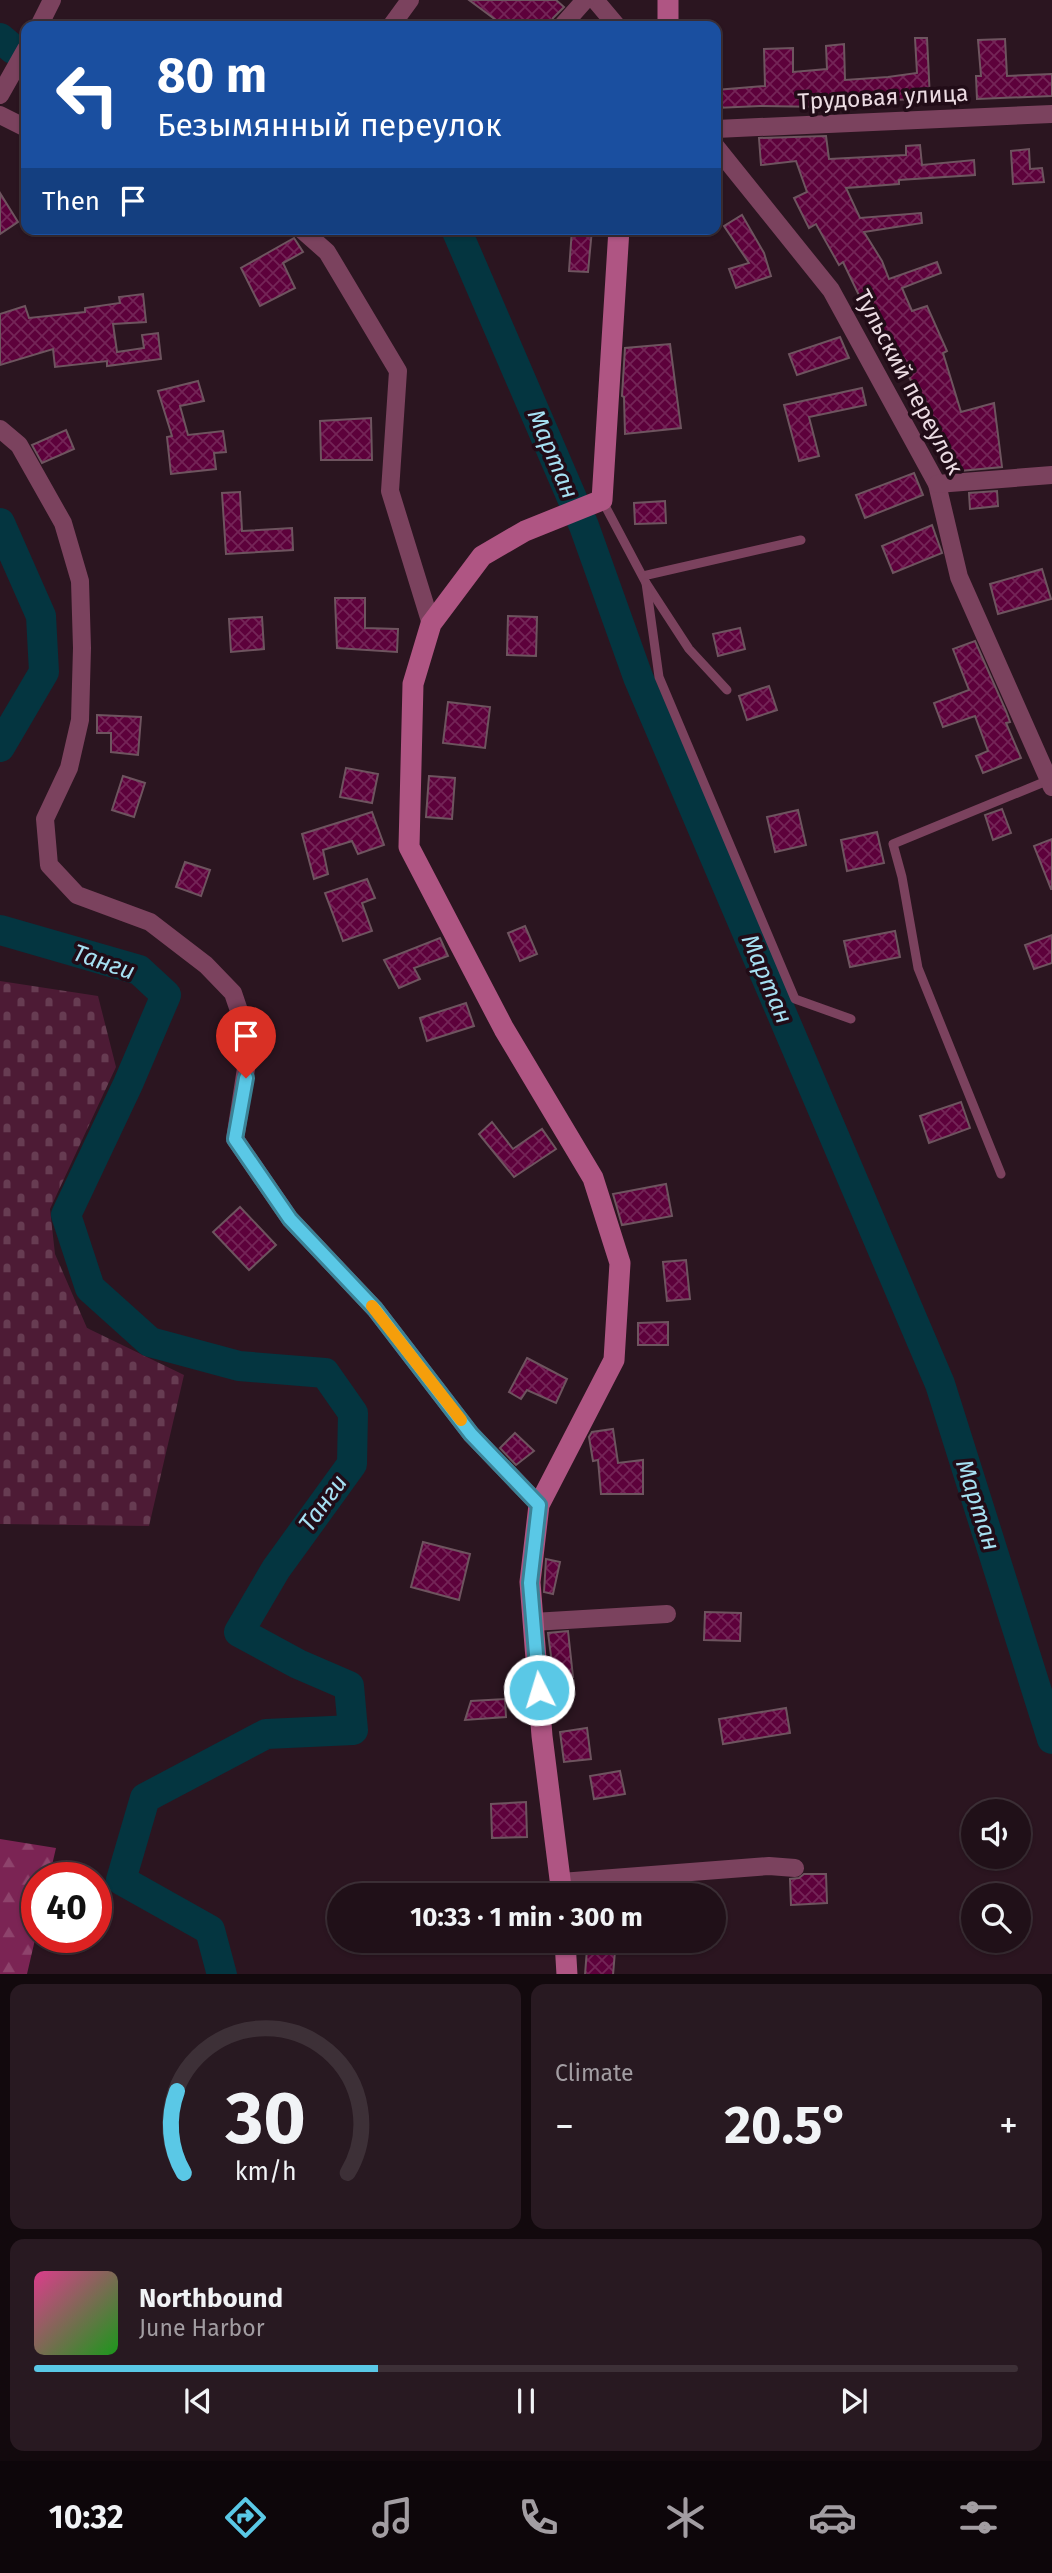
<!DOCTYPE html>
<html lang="en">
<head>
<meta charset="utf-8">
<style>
  body { margin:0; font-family:"Fira Sans",sans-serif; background:#281921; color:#f1f3f6; height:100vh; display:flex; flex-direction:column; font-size:26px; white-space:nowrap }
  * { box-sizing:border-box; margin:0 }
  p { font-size:23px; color:#a29da2 }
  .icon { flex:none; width:38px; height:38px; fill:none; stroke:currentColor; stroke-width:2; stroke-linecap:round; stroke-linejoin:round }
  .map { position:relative; height:1974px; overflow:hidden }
  .panel { display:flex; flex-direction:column; gap:10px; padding:10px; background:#12090d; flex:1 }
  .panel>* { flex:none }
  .guide { position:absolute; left:21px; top:21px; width:700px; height:214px; border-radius:14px; box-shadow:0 2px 5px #0004,0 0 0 2px #3d3037; background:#1a4fa0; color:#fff; overflow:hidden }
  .controls { position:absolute; left:961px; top:1799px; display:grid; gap:14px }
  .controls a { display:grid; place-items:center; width:70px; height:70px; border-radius:50%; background:#201018; box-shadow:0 2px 5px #0004,0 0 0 2px #3d3037; font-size:35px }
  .speed { position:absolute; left:21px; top:1862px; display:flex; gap:14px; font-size:35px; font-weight:700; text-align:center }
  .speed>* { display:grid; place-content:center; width:91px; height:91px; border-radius:50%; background:#201018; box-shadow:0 2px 5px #0004,0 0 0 2px #3d3037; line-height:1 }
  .speed .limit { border:10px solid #d22; background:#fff; color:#111 }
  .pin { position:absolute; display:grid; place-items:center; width:60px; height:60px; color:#fff; margin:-72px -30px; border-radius:50% 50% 50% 0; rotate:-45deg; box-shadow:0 0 7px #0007 }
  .pin .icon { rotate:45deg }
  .me { position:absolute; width:77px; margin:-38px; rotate:355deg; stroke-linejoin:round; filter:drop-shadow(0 0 5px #0008) }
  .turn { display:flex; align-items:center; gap:24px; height:147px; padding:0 21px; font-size:32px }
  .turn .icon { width:91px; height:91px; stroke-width:2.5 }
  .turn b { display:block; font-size:49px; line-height:60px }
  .then { display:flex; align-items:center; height:66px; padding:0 21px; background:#0003; gap:14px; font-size:26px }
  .big { font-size:52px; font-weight:700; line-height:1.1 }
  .panel .card { flex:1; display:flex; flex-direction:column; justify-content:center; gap:10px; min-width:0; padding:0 24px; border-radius:14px; background:#281921 }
  .panel .dial { align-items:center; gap:0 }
  .dial svg { height:182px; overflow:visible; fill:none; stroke:#3d3037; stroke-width:7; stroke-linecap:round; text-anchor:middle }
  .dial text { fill:#f1f3f6; stroke:none }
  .song { display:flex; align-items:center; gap:21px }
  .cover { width:84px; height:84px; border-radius:10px; background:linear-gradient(135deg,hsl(330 70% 55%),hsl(120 70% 35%)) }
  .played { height:7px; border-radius:4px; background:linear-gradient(90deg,#5ac8e6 35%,#3d3037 35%) }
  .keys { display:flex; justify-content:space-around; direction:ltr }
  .heat { display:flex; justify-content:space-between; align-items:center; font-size:38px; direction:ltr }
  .panel .tiles { flex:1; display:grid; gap:10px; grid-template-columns:1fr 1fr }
  .card:last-child { grid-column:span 2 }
  .trip { position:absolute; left:327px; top:1883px; width:399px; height:70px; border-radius:35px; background:#201018; box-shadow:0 2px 5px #0004,0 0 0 2px #3d3037; font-weight:700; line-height:70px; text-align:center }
  .dock { display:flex; height:112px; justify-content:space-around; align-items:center; background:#0d060a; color:#a29da2 }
  .dock .icon { width:49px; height:49px }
  .dock .on { color:#5ac8e6 }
  .dock b { font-size:32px; color:#f1f3f6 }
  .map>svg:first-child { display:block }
</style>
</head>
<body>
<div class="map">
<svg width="1052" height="1975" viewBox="0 0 1052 1975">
  <defs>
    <pattern id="forest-firs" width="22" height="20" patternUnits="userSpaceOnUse" patternTransform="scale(1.75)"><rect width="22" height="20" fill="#7b2454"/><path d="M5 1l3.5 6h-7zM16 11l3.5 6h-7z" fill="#8e436c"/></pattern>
    <pattern id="cemetery-stones" width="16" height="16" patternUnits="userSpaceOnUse" patternTransform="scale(1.75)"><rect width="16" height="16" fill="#4d1b35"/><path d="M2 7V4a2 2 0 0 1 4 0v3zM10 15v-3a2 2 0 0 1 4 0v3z" fill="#673c52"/></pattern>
    <pattern id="building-cross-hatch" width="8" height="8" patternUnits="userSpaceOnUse" patternTransform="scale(1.75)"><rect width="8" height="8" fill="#5d013b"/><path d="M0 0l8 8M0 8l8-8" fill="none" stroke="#742557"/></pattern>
  </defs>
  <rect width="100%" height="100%" fill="#2b1520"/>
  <!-- forest -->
  <path fill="url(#forest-firs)" d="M0,1839l56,9 -7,30h-12v53l-10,43h-27z"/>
  <!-- cemetery -->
  <path fill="url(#cemetery-stones)" d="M0,981l98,15 18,71 -66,142 5,45 32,74 97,47 -35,151 -149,-2z"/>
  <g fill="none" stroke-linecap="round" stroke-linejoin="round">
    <!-- river -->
    <g stroke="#043540" stroke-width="30">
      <path d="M0,38l13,11 13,5"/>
      <path d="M456,229l128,297 54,151 302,707 112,355"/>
      <path d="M0,523l41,93 3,56 -44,75"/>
      <path d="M0,930l139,40 27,25 -38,89 -62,131 24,73 60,54 89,24 86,7 28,40 -1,51 -76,105 -37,63 59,32 51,22 4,44 -87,4 -121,64 -24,82 89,50 12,45"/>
    </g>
  </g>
  <!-- building -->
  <g fill="url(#building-cross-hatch)" stroke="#6e545f" stroke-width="2">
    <path d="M469,0h87l8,7 -11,11 -2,8h-47z"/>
    <path d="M915,38h12l3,61 -45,1v3l-60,4 -65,-1 -44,2v-18l49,-4 -1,-37 29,-1v24l34,-3 -1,-23 18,-2 1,36 43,-3 29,-4z"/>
    <path d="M1005,39l2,37 45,-2v22l-75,3 -1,-23h5l-3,-36z"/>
    <path d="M826,136l3,23 77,-4v-9l14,-1 2,20 52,-5 1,15 -76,5v4l-53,4 14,30 61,-5 1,10 -58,9 18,29 7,18 48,-17 4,11 -39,15 10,23 15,-5 20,45 -4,2 18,59 33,-9 8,64 -53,5 -24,-74 -5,1 -30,-61 -9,3 -38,-79 -4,3 -23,-41 -7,4 -15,-30 13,-6 -11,-31 -35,4 -2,-27z"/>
    <path d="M1029,149l1,20 12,-1 2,14 -31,2 -2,-33z"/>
    <path d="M0,193l18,29 -18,12z"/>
    <path d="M742,215l22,38 7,23 -35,12 -7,-19 20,-6 -25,-37z"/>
    <path d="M572,229h20l-4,43 -19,-1z"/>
    <path d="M294,238l9,14 -20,11 12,25 -35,18 -19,-38z"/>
    <path d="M143,294l3,28 -33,2 4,28 27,-4 -2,-13 16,-2 3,26 -54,7v-5l-52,6 -2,-18 -53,16v-51l25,-8 4,12 56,-6v-4l35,-5 -1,-6z"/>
    <path d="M840,337l9,21 -52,17 -8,-21z"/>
    <path d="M670,344l11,84 -56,6 -1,-37 -2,-1 3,-48z"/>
    <path d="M198,381l6,20 -24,5 8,29 35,-4 3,21 -12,1 2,16 -45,5 -4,-37 5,-1 -14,-45z"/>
    <path d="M862,388l4,17 -57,12 10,39 -20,5 -15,-56z"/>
    <path d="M371,418l1,42h-51l-1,-39z"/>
    <path d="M66,430l8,19 -32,14 -10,-18z"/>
    <path d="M914,473l9,22 -58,23 -9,-23z"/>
    <path d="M997,491l1,15 -28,3 -1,-16z"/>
    <path d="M240,492l2,39 50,-3 1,22 -67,4 -4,-61z"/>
    <path d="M665,501l1,22 -31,1 -1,-21z"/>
    <path d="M932,525l10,28 -49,20 -11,-27z"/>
    <path d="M1042,569l9,30 -53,15 -8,-30z"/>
    <path d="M335,598h30v30l33,1 -1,23 -60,-4z"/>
    <path d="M508,616l29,1 -1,39 -29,-1z"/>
    <path d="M262,617l2,32 -33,3 -2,-33z"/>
    <path d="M740,628l5,21 -27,7 -5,-22z"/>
    <path d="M975,641l31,70 4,11 -4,1 15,35 -38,15 -7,-17 12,-5 -13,-35 -32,11 -9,-24 35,-13 -16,-41z"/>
    <path d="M769,686l8,24 -30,10 -8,-24z"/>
    <path d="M448,702l42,5 -5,41 -42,-5z"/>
    <path d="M97,715l44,2 -3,38 -27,-3v-19h-14z"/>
    <path d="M346,768l32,6 -6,29 -32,-6z"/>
    <path d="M123,776l22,7 -11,34 -22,-7z"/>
    <path d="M429,776l26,2 -3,41 -26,-2z"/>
    <path d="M1002,809l9,24 -18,7 -8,-25z"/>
    <path d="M798,810l8,35 -31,7 -8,-35z"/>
    <path d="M372,812l12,33 -26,9 -6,-13 -29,9 5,24 -14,5 -12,-45z"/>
    <path d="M877,832l7,31 -37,8 -6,-31z"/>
    <path d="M1052,839v50h-1l-17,-43z"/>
    <path d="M185,862l25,8 -9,26 -25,-9z"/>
    <path d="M367,879l8,19 -13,5 10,28 -29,10 -18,-48z"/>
    <path d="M525,926l12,28 -17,7 -12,-28z"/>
    <path d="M895,931l5,26 -50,10 -6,-26z"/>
    <path d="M1052,935v28l-18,6 -9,-24z"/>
    <path d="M440,938l8,18 -34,12 6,11 -21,9 -15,-28z"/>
    <path d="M466,1003l8,23 -47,15 -7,-23z"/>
    <path d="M961,1102l9,26 -41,15 -9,-27z"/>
    <path d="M492,1122l21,27 29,-20 14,20 -42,28 -35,-43z"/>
    <path d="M666,1184l6,32 -50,9 -9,-31z"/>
    <path d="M240,1207l36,38 -27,25 -36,-38z"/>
    <path d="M686,1260l4,39 -23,2 -4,-39z"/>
    <path d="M668,1322v23h-30v-22z"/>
    <path d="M527,1358l40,21 -11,24 -29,-13 -6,9 -12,-7z"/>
    <path d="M613,1429l5,34 25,-3v34h-42l-3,-34 -5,1 -4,-24 3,-5z"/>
    <path d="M515,1433l19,18 -18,14 -16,-17z"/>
    <path d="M423,1542l47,12 -11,46 -48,-13z"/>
    <path d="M546,1559l14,3 -7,32 -9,-2z"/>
    <path d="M705,1612l36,1 -1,28 -36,-1z"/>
    <path d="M568,1631l5,46 -19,2 -6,-46z"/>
    <path d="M505,1699l1,18 -41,3 6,-19z"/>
    <path d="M786,1708l4,25 -67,11 -4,-25z"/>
    <path d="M587,1728l4,31 -27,3 -4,-30z"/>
    <path d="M620,1771l5,23 -31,5 -4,-23z"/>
    <path d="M526,1802l1,35 -35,1 -1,-34z"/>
    <path d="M804,1874h22l1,29 -36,2 -1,-26 9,-1z"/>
    <path d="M587,1949l28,2 -2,24h-28z"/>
  </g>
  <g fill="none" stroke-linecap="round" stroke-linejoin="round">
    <!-- lane -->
    <g stroke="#7b425e" stroke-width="9">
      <path d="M602,500l44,83 43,66 38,41"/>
      <path d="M643,576l158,-36"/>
      <path d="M646,583l13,94 136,322 56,20"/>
      <path d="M1001,1174l-83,-206 -16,-91 -9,-33 156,-64"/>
    </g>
    <!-- street -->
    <g stroke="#7b425e" stroke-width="18">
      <path d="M595,0l22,26"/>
      <path d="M39,26l13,-26"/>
      <path d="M391,26l19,-26"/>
      <path d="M562,26l23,-26"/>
      <path d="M0,95l26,-46"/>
      <path d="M0,115l26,13"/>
      <path d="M716,129l336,-15"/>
      <path d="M716,147l115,143 106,194 22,93 93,210"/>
      <path d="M301,229l26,23 71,119 -8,120 41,133"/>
      <path d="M0,429l19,16 44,78 17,58 2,67 -2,72 -11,48 -24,51 4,46 28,30 73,27 56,43 27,28 17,50 -15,96 55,80 85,90 96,125 68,71"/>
      <path d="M937,484l115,-9"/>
      <path d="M533,1622l134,-8"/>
      <path d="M561,1882l208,-16 26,2"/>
    </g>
    <!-- secondary -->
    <g stroke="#af5583" stroke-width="21">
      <path d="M668,0v26"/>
      <path d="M562,1895l-20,-159 -12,-154 9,-77 75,-145 6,-97 -27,-85 -89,-149 -95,-182 4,-163 18,-60 51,-68 43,-25 77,-31 17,-271"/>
      <path d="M565,1941l2,34"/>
    </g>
  </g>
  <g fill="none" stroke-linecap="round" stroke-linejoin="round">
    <defs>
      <path id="route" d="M246,1078l-11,61 55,80 85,90 96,125 68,71 -9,78 9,107"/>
    </defs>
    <!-- route casing -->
    <use href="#route" stroke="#3a8296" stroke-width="18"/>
    <!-- route -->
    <use href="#route" stroke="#5ac8e6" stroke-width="12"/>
    <!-- slow -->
    <path stroke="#f59e0b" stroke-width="12" d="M372,1306l89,114"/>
  </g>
  <g text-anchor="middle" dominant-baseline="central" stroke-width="7" stroke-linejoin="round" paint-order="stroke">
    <!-- street labels -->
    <g font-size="23" fill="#ebdbe2" stroke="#210c17">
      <text transform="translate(883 97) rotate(-3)">Трудовая улица</text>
      <text transform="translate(909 382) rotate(62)">Тульский переулок</text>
    </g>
    <!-- water labels -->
    <g font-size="24" font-style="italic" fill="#a6e0f2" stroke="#210c17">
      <text transform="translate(553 454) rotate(67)">Мартан</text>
      <text transform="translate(104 962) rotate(19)">Танги</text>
      <text transform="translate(767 979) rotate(67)">Мартан</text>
      <text transform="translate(323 1503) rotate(-54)">Танги</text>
      <text transform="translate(978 1505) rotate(72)">Мартан</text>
    </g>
  </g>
</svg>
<div class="controls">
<a><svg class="icon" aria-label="sound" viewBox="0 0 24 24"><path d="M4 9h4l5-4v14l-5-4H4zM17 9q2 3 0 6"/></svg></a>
<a><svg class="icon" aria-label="search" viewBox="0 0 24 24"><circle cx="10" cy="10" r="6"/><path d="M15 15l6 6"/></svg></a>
</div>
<div class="speed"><div class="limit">40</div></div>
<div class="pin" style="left:246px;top:1078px;background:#d93025"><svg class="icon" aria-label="arrive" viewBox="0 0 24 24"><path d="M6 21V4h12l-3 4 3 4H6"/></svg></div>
<svg class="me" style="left:539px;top:1690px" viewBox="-20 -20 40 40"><circle r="17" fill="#5ac8e6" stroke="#fff" stroke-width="3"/><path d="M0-11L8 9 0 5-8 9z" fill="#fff"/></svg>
<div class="trip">10:33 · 1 min · 300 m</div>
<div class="guide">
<div class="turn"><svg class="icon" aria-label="left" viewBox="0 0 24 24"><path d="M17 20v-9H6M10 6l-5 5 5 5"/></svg><div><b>80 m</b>Безымянный переулок</div></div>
<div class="then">Then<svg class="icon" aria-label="arrive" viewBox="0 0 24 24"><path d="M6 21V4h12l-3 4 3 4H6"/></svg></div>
</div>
</div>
<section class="panel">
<div class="tiles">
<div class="card dial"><svg viewBox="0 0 100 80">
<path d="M14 69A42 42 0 1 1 86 69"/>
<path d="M14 69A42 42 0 0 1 11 33" stroke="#5ac8e6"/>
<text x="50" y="56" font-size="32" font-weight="700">30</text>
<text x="50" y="72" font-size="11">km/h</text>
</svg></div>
<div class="card"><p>Climate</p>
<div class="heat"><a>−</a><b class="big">20.5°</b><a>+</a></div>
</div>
<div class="card">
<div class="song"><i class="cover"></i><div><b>Northbound</b><p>June Harbor</p></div></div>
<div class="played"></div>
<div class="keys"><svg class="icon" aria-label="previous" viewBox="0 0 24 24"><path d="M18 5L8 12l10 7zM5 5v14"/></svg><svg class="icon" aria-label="pause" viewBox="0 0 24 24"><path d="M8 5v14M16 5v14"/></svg><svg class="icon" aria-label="next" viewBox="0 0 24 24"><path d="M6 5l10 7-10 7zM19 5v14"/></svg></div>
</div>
</div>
</section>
<nav class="dock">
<b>10:32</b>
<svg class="icon on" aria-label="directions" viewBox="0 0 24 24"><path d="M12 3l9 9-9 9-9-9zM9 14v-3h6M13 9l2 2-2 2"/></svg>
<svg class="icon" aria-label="music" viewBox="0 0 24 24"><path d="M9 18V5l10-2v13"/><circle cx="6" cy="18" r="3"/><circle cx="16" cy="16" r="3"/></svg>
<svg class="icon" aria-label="phone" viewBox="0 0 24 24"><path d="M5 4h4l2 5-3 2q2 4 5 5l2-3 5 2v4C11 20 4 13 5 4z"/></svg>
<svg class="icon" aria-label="climate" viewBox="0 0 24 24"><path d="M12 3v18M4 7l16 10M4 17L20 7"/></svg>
<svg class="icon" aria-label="car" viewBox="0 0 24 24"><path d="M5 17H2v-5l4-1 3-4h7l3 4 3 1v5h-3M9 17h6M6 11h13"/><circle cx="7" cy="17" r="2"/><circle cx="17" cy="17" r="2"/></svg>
<svg class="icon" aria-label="filters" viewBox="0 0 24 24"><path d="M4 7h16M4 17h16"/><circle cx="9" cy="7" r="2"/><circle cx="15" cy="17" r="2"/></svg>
</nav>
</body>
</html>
